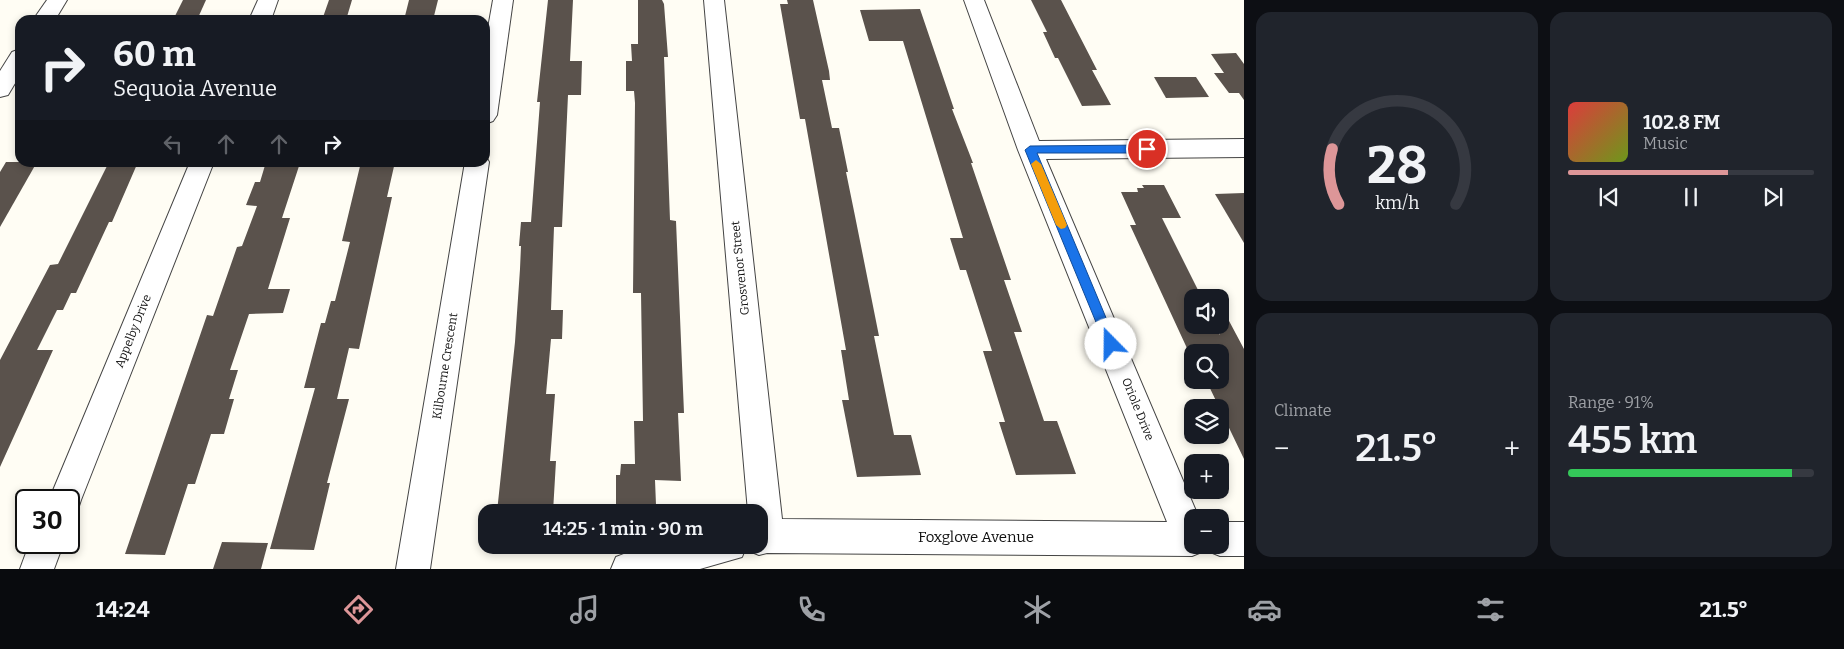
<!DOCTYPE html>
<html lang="en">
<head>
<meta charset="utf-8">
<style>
  body { margin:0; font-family:Bitter,serif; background:#20242c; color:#f1f3f6; height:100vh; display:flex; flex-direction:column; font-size:19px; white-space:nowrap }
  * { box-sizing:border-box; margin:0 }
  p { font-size:16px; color:#9ea1a6 }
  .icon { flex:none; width:28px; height:28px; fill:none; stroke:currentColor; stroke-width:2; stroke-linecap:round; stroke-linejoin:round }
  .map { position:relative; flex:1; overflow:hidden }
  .panel { display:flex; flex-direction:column; gap:12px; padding:12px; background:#0d0f14; width:600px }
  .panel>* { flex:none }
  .top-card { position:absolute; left:15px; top:15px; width:475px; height:152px; border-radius:15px; box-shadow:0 2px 8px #0003; background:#171b24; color:#f1f3f6; overflow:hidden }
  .tools { position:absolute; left:1184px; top:289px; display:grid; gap:10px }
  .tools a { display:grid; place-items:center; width:45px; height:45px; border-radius:10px; background:#171b24; box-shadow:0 2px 8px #0003; font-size:25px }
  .speed { position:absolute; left:15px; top:489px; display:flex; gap:10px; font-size:25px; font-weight:700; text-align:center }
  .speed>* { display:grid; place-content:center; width:65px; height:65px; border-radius:50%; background:#171b24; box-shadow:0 2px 8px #0003; line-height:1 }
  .speed .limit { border:2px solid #111; border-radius:8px; background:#fff; color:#111 }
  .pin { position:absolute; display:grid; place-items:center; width:42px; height:42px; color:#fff; margin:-21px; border:2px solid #fff; border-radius:50%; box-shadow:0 1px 5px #0007 }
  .me { position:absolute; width:55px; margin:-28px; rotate:338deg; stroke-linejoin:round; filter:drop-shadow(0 0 4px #0008) }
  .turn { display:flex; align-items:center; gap:18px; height:105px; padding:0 15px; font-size:22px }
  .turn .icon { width:65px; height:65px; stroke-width:2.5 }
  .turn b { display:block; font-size:35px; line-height:42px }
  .lanes { display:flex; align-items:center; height:48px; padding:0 15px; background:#0003; justify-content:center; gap:25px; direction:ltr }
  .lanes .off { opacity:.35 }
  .big { font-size:38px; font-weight:600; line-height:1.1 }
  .panel .card { flex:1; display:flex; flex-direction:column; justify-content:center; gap:8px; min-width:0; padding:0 18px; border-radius:15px; background:#20242c }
  .panel .dial { align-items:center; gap:0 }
  .dial svg { height:130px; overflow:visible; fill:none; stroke:#363941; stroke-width:7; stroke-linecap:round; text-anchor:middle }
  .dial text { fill:#f1f3f6; stroke:none }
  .song { display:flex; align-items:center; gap:15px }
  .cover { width:60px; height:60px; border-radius:8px; background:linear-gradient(135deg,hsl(0 70% 55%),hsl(80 70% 35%)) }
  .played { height:5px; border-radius:2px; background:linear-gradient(90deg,#dd9698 65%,#363941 65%) }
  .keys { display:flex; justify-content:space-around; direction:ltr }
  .heat { display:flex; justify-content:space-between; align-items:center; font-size:28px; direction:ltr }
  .charge { height:8px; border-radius:4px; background:linear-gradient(90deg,#34c759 91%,#363941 0) }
  .panel .tiles { flex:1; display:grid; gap:12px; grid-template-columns:repeat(2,1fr) }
  .trip { position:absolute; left:478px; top:504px; width:290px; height:50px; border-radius:15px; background:#171b24; box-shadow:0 2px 8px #0003; font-weight:600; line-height:50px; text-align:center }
  .tabs { display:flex; height:80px; justify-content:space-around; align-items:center; background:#090b0e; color:#9ea1a6 }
  .tabs .icon { width:35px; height:35px }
  .tabs .on { color:#dd9698 }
  .tabs b { font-size:22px; color:#f1f3f6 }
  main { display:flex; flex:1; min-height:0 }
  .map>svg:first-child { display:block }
</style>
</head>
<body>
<main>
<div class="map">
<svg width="1244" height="569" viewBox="0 0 1244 569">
  <rect width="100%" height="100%" fill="#fffdf4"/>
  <!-- building -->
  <g fill="#5a524c">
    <path d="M183,0h23l-9,20h-24z"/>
    <path d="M329,0h23l-6,20h-24z"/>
    <path d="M409,0h29l-5,20h-29z"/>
    <path d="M548,0h25l-3,61h12l-1,34h-13l-6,132h-8l-3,83h12l-1,29h-11l-5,55h9l-5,67h6l-3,51h-56l18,-170 5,-73 1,-23h-2l2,-24h10l9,-120h-3z"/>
    <path d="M638,0h24l2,4 4,53h-4l6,163 6,1 8,192h-6l3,68 -26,-1 1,25 -40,-1v-29h4l1,-11h14l-1,-43h9l-2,-128h-8l2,-190 -1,-12h-8v-30h6l-1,-17h7z"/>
    <path d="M787,0h26l16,71 1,9h-8l10,48h7l9,44h-2l9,44 24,120h-5l20,99h17l10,40 -64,2 -15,-77h7l-8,-50h5l-41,-231h-5l-20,-115h8z"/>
    <path d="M1031,0h30l36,70h-5l19,35 -29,1 -24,-48h-3l-12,-26h4z"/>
    <path d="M920,9l34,100h-2l21,54h-2l40,117h-7l18,52h-8l30,89h13l19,53 -60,1 -17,-53h6l-22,-71h9l-26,-81h-6l-10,-32h13l-60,-197h-34l-9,-31z"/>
    <path d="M1236,53l8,11v36l-5,-7h-10l-15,-20h10l-13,-19z"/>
    <path d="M1154,77h42l13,20 -43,1z"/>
    <path d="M6,162h31l-37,65v-55z"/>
    <path d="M109,162h29l-26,60h-3l-33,71h-5l-8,17h-6l-20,40h16l-53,117v-107l50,-95 8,-1z"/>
    <path d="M266,162l34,1 -18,55h8l-22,71h22l-7,24 -34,1 -19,56h8l-9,29h5l-10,35h-13l-16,50h-7l-23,71 -40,-1 82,-239 6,1 24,-69 5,-1 15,-40 -11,-1 9,-23h5z"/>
    <path d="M361,162h34l-8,35h5l-33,152 -10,-1 -12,51h12l-22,84h3l-16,67 -44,-1 45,-161h-11l17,-65h4l6,-22h4l15,-59 -8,-1z"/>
    <path d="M1142,185h22l17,33h-19l40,80h-10v27h23l5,10v-31l24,45v110l-38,-79h14v-28h-28v7l-62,-134h6l-15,-33h17l-1,-4h7z"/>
    <path d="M1244,193v50l-29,-49z"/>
    <path d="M222,542l46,1 -7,26h-48z"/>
  </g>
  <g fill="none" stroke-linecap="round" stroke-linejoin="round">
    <defs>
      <g id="minor">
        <path d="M47,0h20l-12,20h-22z"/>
        <path d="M258,0h20l-7,20h-22z"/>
        <path d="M493,0h20l-16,115 -4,6 -8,3v-79z"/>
        <path d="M704,0h20l58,519 385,3 -149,-372 -54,-150h20l55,141 205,-2v18l-198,2 153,359h-7v27h28v-23h24v34h-24l-12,-5 -2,-5 -2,5 -12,5 -425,-3 -8,2 -12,-5 -1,-3 -4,10 -42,12h-89l5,-12c44,-19 95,-12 143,-12v-33h-11z"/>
        <path d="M20,49v26l-12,20 -8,2v-26l12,-19z"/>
        <path d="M485,155l4,7 -59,407h-34l69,-407h20z"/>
        <path d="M190,162h24l-133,338 -4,12 -8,3v-15h-20z"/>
        <path d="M30,542h34l-10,27h-34z"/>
      </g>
    </defs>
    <!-- minor casing -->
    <use href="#minor" stroke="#444" stroke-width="2"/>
    <!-- minor -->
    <use href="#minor" fill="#fff" fill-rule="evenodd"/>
  </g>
  <!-- route -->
  <path fill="#1a73e8" stroke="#114b97" d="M1147,145l5,4 -5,4h-110l80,191 -2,4 -4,2 -4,-2 -2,-4 -80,-194 5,-4z"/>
  <!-- slow -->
  <path fill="#f59e0b" d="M1036,160l5,4 26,61 -2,3 -4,1 -5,-4 -25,-61z"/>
  <g text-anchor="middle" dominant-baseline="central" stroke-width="5" stroke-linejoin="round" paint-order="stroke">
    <!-- street labels -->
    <g font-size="12" fill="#111" stroke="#fff">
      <text transform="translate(740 268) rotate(-96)">Grosvenor Street</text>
      <text transform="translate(133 331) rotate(-68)">Appelby Drive</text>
      <text transform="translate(445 366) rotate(-81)">Kilbourne Crescent</text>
      <text transform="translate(1138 409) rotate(68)">Oriole Drive</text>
    </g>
    <!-- near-street labels -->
    <g font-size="15" fill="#111" stroke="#fff">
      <text x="976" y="537">Foxglove Avenue</text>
    </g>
  </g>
</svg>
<div class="tools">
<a><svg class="icon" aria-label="sound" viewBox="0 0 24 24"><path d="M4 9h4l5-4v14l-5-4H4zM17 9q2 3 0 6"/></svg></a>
<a><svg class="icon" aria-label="search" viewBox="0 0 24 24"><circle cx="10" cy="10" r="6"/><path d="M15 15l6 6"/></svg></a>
<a><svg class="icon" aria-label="layers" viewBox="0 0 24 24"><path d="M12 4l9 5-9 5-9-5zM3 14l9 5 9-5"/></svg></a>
<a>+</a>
<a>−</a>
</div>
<div class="speed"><div class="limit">30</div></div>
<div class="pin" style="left:1147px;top:149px;background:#d93025"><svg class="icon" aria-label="arrive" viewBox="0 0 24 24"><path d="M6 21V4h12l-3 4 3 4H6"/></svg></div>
<svg class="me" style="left:1111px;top:344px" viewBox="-20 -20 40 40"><circle r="19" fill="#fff"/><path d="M0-13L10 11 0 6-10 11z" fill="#1a73e8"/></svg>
<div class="trip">14:25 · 1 min · 90 m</div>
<div class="top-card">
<div class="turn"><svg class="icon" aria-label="right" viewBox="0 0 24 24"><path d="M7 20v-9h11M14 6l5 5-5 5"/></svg><div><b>60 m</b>Sequoia Avenue</div></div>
<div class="lanes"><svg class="icon off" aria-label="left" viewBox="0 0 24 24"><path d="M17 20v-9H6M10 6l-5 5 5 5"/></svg><svg class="icon off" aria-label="ahead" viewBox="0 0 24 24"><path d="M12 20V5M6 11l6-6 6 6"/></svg><svg class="icon off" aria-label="ahead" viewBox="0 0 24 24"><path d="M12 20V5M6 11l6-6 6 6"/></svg><svg class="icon" aria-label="right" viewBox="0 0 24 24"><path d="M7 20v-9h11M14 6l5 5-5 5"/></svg></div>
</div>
</div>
<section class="panel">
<div class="tiles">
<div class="card dial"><svg viewBox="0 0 100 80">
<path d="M14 69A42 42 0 1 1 86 69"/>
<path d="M14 69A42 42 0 0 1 10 35" stroke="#dd9698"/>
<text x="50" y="56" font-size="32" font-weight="700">28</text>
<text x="50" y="72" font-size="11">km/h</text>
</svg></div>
<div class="card">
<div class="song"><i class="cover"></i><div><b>102.8 FM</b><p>Music</p></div></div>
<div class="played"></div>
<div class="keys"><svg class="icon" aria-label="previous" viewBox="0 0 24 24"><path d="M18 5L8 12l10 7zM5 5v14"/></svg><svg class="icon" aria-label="pause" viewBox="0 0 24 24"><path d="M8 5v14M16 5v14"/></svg><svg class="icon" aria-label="next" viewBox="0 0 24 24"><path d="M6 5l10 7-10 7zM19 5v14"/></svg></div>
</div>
<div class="card"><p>Climate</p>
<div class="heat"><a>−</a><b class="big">21.5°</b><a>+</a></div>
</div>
<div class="card"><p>Range · 91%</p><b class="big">455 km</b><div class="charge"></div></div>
</div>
</section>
</main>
<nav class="tabs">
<b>14:24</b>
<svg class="icon on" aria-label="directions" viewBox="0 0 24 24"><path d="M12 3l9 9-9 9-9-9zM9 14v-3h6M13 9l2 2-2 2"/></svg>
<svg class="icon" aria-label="music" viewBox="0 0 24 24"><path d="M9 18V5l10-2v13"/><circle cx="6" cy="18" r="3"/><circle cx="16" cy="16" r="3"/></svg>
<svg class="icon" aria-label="phone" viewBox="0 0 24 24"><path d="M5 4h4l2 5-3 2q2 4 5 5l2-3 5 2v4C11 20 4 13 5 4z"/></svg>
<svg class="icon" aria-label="climate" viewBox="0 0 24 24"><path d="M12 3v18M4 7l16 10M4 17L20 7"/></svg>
<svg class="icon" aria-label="car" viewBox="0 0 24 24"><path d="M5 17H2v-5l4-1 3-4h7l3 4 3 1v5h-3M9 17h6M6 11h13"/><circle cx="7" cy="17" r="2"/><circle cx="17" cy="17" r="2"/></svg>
<svg class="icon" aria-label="filters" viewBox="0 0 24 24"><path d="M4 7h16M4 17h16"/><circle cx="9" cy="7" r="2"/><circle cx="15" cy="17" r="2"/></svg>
<b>21.5°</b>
</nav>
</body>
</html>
